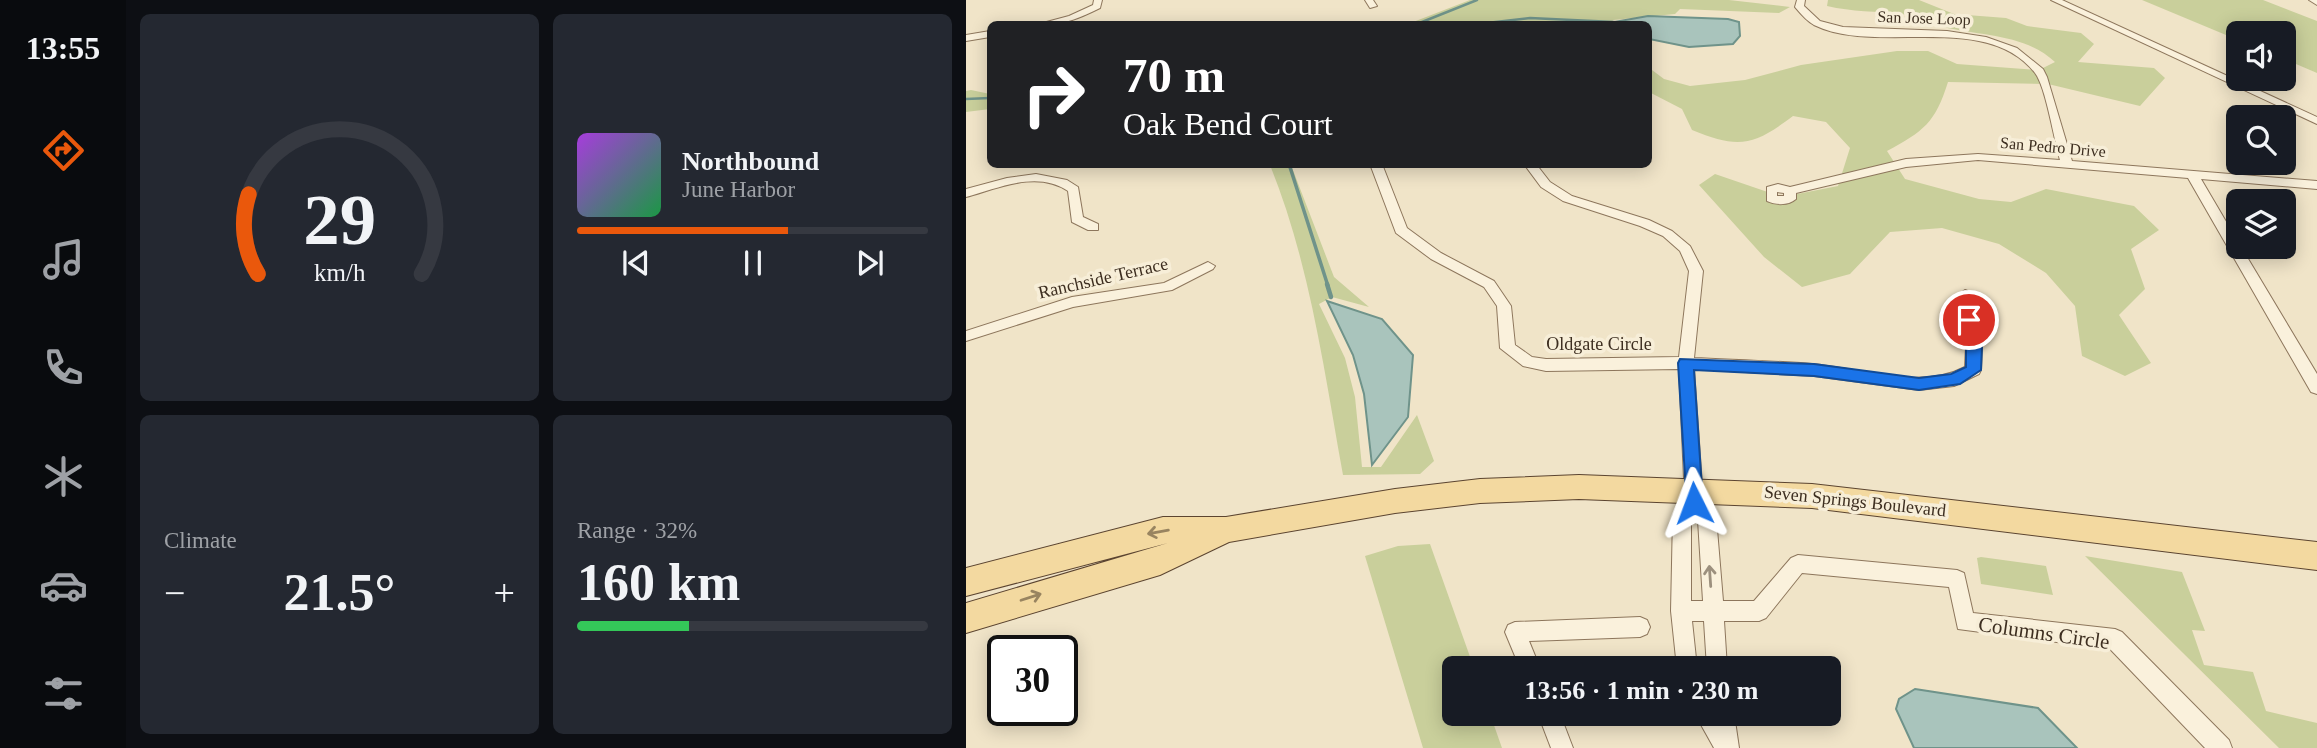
<!DOCTYPE html>
<html lang="en">
<head>
<meta charset="utf-8">
<style>
  body { margin:0; font-family:"Times New Roman",serif; background:#242831; color:#f1f3f6; height:100vh; display:flex; flex-direction:column; font-size:26px; white-space:nowrap }
  * { box-sizing:border-box; margin:0 }
  p { font-size:23px; color:#9ea1a6 }
  .icon { flex:none; width:38px; height:38px; fill:none; stroke:currentColor; stroke-width:2; stroke-linecap:round; stroke-linejoin:round }
  .map { position:relative; flex:1; overflow:hidden }
  .panel { display:flex; flex-direction:column; gap:14px; padding:14px; background:#0d0f14; width:840px }
  .panel>* { flex:none }
  .top-card { position:absolute; left:21px; top:21px; width:665px; height:147px; border-radius:10px; box-shadow:0 4px 18px #0003; background:#202124; color:#fff; overflow:hidden }
  .buttons { position:absolute; left:1260px; top:21px; display:grid; gap:14px }
  .buttons a { display:grid; place-items:center; width:70px; height:70px; border-radius:10px; background:#171b24; box-shadow:0 4px 18px #0003; font-size:35px }
  .speed { position:absolute; left:21px; top:635px; display:flex; gap:14px; font-size:35px; font-weight:700; text-align:center }
  .speed>* { display:grid; place-content:center; width:91px; height:91px; border-radius:50%; background:#171b24; box-shadow:0 4px 18px #0003; line-height:1 }
  .speed .limit { border:4px solid #111; border-radius:10px; background:#fff; color:#111 }
  .pin { position:absolute; display:grid; place-items:center; width:60px; height:60px; color:#fff; margin:-30px; border:4px solid #fff; border-radius:50%; box-shadow:0 2px 7px #0007 }
  .me { position:absolute; width:77px; margin:-38px; rotate:357deg; stroke-linejoin:round; filter:drop-shadow(0 0 5px #0008) }
  .turn { display:flex; align-items:center; gap:24px; height:147px; padding:0 21px; font-size:32px }
  .turn .icon { width:91px; height:91px; stroke-width:2.5 }
  .turn b { display:block; font-size:49px; line-height:60px }
  .big { font-size:52px; font-weight:800; line-height:1.1 }
  .panel .card { flex:1; display:flex; flex-direction:column; justify-content:center; gap:10px; min-width:0; padding:0 24px; border-radius:10px; background:#242831 }
  .panel .dial { align-items:center; gap:0 }
  .dial svg { height:182px; overflow:visible; fill:none; stroke:#363941; stroke-width:7; stroke-linecap:round; text-anchor:middle }
  .dial text { fill:#f1f3f6; stroke:none }
  .song { display:flex; align-items:center; gap:21px }
  .cover { width:84px; height:84px; border-radius:10px; background:linear-gradient(135deg,hsl(280 70% 55%),hsl(140 70% 35%)) }
  .played { height:7px; border-radius:4px; background:linear-gradient(90deg,#ea580c 60%,#363941 60%) }
  .keys { display:flex; justify-content:space-around; direction:ltr }
  .heat { display:flex; justify-content:space-between; align-items:center; font-size:38px; direction:ltr }
  .charge { height:10px; border-radius:5px; background:linear-gradient(90deg,#34c759 32%,#363941 0) }
  .panel .tiles { flex:1; display:grid; gap:14px; grid-template-columns:repeat(2,1fr) }
  .trip { position:absolute; left:476px; top:656px; width:399px; height:70px; border-radius:10px; background:#171b24; box-shadow:0 4px 18px #0003; font-weight:800; line-height:70px; text-align:center }
  main { display:flex; flex:1; min-height:0 }
  .menu { display:flex; flex-direction:column; width:126px; justify-content:space-around; align-items:center; background:#090b0e; color:#9ea1a6 }
  .menu .icon { width:49px; height:49px }
  .menu .active { color:#ea580c }
  .menu b { font-size:32px; color:#f1f3f6 }
  .map>svg:first-child { display:block }
</style>
</head>
<body>
<main>
<nav class="menu">
<b>13:55</b>
<svg class="icon active" aria-label="directions" viewBox="0 0 24 24"><path d="M12 3l9 9-9 9-9-9zM9 14v-3h6M13 9l2 2-2 2"/></svg>
<svg class="icon" aria-label="music" viewBox="0 0 24 24"><path d="M9 18V5l10-2v13"/><circle cx="6" cy="18" r="3"/><circle cx="16" cy="16" r="3"/></svg>
<svg class="icon" aria-label="phone" viewBox="0 0 24 24"><path d="M5 4h4l2 5-3 2q2 4 5 5l2-3 5 2v4C11 20 4 13 5 4z"/></svg>
<svg class="icon" aria-label="climate" viewBox="0 0 24 24"><path d="M12 3v18M4 7l16 10M4 17L20 7"/></svg>
<svg class="icon" aria-label="car" viewBox="0 0 24 24"><path d="M5 17H2v-5l4-1 3-4h7l3 4 3 1v5h-3M9 17h6M6 11h13"/><circle cx="7" cy="17" r="2"/><circle cx="17" cy="17" r="2"/></svg>
<svg class="icon" aria-label="filters" viewBox="0 0 24 24"><path d="M4 7h16M4 17h16"/><circle cx="9" cy="7" r="2"/><circle cx="15" cy="17" r="2"/></svg>
</nav>
<section class="panel">
<div class="tiles">
<div class="card dial"><svg viewBox="0 0 100 80">
<path d="M14 69A42 42 0 1 1 86 69"/>
<path d="M14 69A42 42 0 0 1 10 34" stroke="#ea580c"/>
<text x="50" y="56" font-size="32" font-weight="700">29</text>
<text x="50" y="72" font-size="11">km/h</text>
</svg></div>
<div class="card">
<div class="song"><i class="cover"></i><div><b>Northbound</b><p>June Harbor</p></div></div>
<div class="played"></div>
<div class="keys"><svg class="icon" aria-label="previous" viewBox="0 0 24 24"><path d="M18 5L8 12l10 7zM5 5v14"/></svg><svg class="icon" aria-label="pause" viewBox="0 0 24 24"><path d="M8 5v14M16 5v14"/></svg><svg class="icon" aria-label="next" viewBox="0 0 24 24"><path d="M6 5l10 7-10 7zM19 5v14"/></svg></div>
</div>
<div class="card"><p>Climate</p>
<div class="heat"><a>−</a><b class="big">21.5°</b><a>+</a></div>
</div>
<div class="card"><p>Range · 32%</p><b class="big">160 km</b><div class="charge"></div></div>
</div>
</section>
<div class="map">
<svg width="1351" height="748" viewBox="0 0 1351 748">
  <rect width="100%" height="100%" fill="#f0e4c8"/>
  <!-- green -->
  <g fill="#c9cf9b">
    <path d="M504,0h259l61,7 -11,6 -99,-4 -5,5 -62,6 -2,4h-203z"/>
    <path d="M862,0h91l35,14 52,4 21,8 54,7 13,11 -16,18 76,6 11,10 -25,28 -92,-22 -100,-2c-13,41 -24,49 -61,69l18,28 74,20 32,3 35,-13 88,17 25,24 -28,19 14,40 -26,26 32,48 -26,13 -43,-20 -7,-50 -29,-33 -47,-29 -57,-16 -52,4 -40,42 -48,13 -38,-30 -65,-72 16,-11 67,23 56,-11 12,-38 -24,-26 -33,-6c-40,30 -54,33 -101,14l-10,-21 -33,-17 -1,-25 16,12 26,7 55,-6 56,-15 96,-14h31l29,13 82,6 16,-8c-30,-28 -73,-26 -112,-35 -13,-3 -27,-11 -41,-13 -26,-3 -50,-2 -75,-8z"/>
    <path d="M1176,0h121l54,21v52l-33,-14v-26h-46v7z"/>
    <path d="M5,90l19,4v15l-24,3v-21z"/>
    <path d="M304,165h21l43,112 35,30 -37,-10 -13,7 26,54 10,39 7,70h19l36,-52 17,46 -14,13 -77,1c-19,-105 -33,-211 -73,-310z"/>
    <path d="M464,544l44,124h-20v46h36l12,34h-79l-58,-192 33,-10z"/>
    <path d="M1119,556l97,16 23,59 -13,-1 12,35 49,7 13,39 51,12v25h-38z"/>
    <path d="M1015,557l65,9 7,29 -72,-11 -4,-26z"/>
  </g>
  <!-- water -->
  <g fill="#a9c4bc" stroke="#6f938a" stroke-width="2">
    <path d="M682,16l80,3 11,3 1,14 -7,8 -44,3 -40,-8 -1,-15h-31l-3,-2z"/>
    <path d="M361,301l55,18 31,36 -5,62 -36,48 -8,-71 -11,-39z"/>
    <path d="M949,689l123,19 39,40h-163l-18,-39 3,-10z"/>
  </g>
  <g fill="none" stroke-linecap="round" stroke-linejoin="round">
    <!-- stream-far2 -->
    <g stroke="#6f938a" stroke-width="2.5">
      <path d="M451,24l60,-24"/>
      <path d="M512,24l52,-6 84,4"/>
      <path d="M0,99l24,-1"/>
    </g>
    <!-- stream-far1 -->
    <path stroke="#6f938a" stroke-width="3.5" d="M323,164l39,122"/>
    <!-- stream -->
    <path stroke="#6f938a" stroke-width="4.5" d="M361,284l4,13"/>
    <defs>
      <g id="street">
        <path d="M128,0h8l-2,8c-20,10 -38,18 -61,16l30,-8 24,-11z"/>
        <path d="M399,0h8l4,6 -7,2z"/>
        <path d="M831,0h8l-1,6 16,15 23,6 104,4 39,6 31,11 26,21 4,8 25,84 245,20v8l-116,-10 37,63v5h3l76,127v20l-6,-2 -123,-214 -210,-18 -72,7 -110,26v6c-8,7 -20,6 -29,2v-14l11,-3 12,3 116,-28 72,-5 82,6c-6,-20 -14,-73 -25,-87 -49,-63 -159,-17 -221,-48 -7,-4 -14,-12 -19,-18zM811,192l7,1v3h-7z"/>
        <path d="M1085,0h11l255,117v7z"/>
        <path d="M1343,0h8v5z"/>
        <path d="M24,31v6l-24,4v-6z"/>
        <path d="M404,164h12l25,64 34,25 53,28 17,25 4,39 17,12 14,2 133,-2 10,-86 -9,-20 -17,-15 -23,-10 -77,-25 -22,-14 -17,-23h12l14,18 22,14 77,24 23,11 18,15 13,25 -9,87c40,2 79,3 118,6 49,4 108,27 153,3l1,-21 -8,-51 7,-5 5,2 12,54 -1,24 -2,4 -25,12 -35,4 -105,-14 -120,-7 9,131 13,17 7,84h31l37,-43 7,-3 159,15 7,3 9,40 142,16 7,3 107,108 3,8h-27l-95,-99 -152,-20 -9,-42 -147,-14 -36,45 -7,3h-35l3,47h-20l-3,-47h-12l5,47h-20l-6,-57 2,-95 12,-16 -6,-131 -133,2 -23,-5 -23,-18 -3,-42 -13,-19 -53,-28 -35,-26zM728,516l4,4 5,81h-12v-82z"/>
        <path d="M70,174l31,6 11,7 5,30 15,7v6h-10l-16,-8 -4,-31c-31,-21 -69,-3 -102,6v-8l41,-11z"/>
        <path d="M242,262l7,4 -2,3 -41,21 -99,17 -107,34v-10l106,-34 92,-14z"/>
        <path d="M674,617l7,3 3,7 -3,7 -7,3 -111,4 11,27h-20l-15,-36 3,-7 7,-3z"/>
        <path d="M572,714h22l13,34h-22z"/>
        <path d="M729,714h39l5,34h-25z"/>
      </g>
      <path id="primary" d="M613,475l233,9 505,58v28l-505,-62 -233,-9 -99,4 -85,10 -166,29 -69,33 -194,58v-30l202,-60 -202,53v-28l197,-51h63l169,-28 85,-10z"/>
    </defs>
    <!-- street casing -->
    <use href="#street" stroke="#8d765c" stroke-width="2"/>
    <!-- primary casing -->
    <use href="#primary" stroke="#5b4430" stroke-width="2"/>
    <!-- street -->
    <use href="#street" fill="#faf1dc" fill-rule="evenodd"/>
    <!-- primary -->
    <use href="#primary" fill="#f3d9a0" fill-rule="evenodd"/>
  </g>
  <!-- one-way arrows -->
  <defs><path id="oneway-shaft" d="M-6 0H5M1.5-3L5.5 0L1.5 3" fill="none" stroke-width="1.6" stroke-linecap="round" stroke-linejoin="round" transform="scale(1.75)"/></defs>
  <g stroke="#988460">
    <use href="#oneway-shaft" transform="translate(192 532) rotate(170)"/>
    <use href="#oneway-shaft" transform="translate(65 597) rotate(-18)"/>
  </g>
  <use stroke="#9c907e" href="#oneway-shaft" transform="translate(744 576) rotate(-94)"/>
  <!-- route -->
  <path fill="#1a73e8" stroke="#114b97" stroke-width="2" d="M1003,315l8,5 5,26 -1,24 -21,14 -41,6 -105,-14 -120,-6 9,133 -3,6h-13l-9,-146 2,-4 134,5 105,14 32,-4 15,-7v-21l-4,-26z"/>
  <g text-anchor="middle" dominant-baseline="central" stroke-width="7" stroke-linejoin="round" paint-order="stroke">
    <!-- far-street labels -->
    <g font-size="16" fill="#3d2e20" stroke="#f7eed8">
      <text transform="translate(958 18) rotate(2)">San Jose Loop</text>
      <text transform="translate(1087 147) rotate(5)">San Pedro Drive</text>
    </g>
    <!-- street labels -->
    <g font-size="18" fill="#3d2e20" stroke="#f7eed8">
      <text transform="translate(137 278) rotate(-13)">Ranchside Terrace</text>
      <text x="633" y="344">Oldgate Circle</text>
      <text transform="translate(889 501) rotate(6)">Seven Springs Boulevard</text>
    </g>
    <!-- near-street labels -->
    <g font-size="21" fill="#3d2e20" stroke="#f7eed8">
      <text transform="translate(1078 633) rotate(8)">Columns Circle</text>
    </g>
  </g>
</svg>
<div class="buttons">
<a><svg class="icon" aria-label="sound" viewBox="0 0 24 24"><path d="M4 9h4l5-4v14l-5-4H4zM17 9q2 3 0 6"/></svg></a>
<a><svg class="icon" aria-label="search" viewBox="0 0 24 24"><circle cx="10" cy="10" r="6"/><path d="M15 15l6 6"/></svg></a>
<a><svg class="icon" aria-label="layers" viewBox="0 0 24 24"><path d="M12 4l9 5-9 5-9-5zM3 14l9 5 9-5"/></svg></a>
</div>
<div class="speed"><div class="limit">30</div></div>
<div class="pin" style="left:1003px;top:320px;background:#d93025"><svg class="icon" aria-label="arrive" viewBox="0 0 24 24"><path d="M6 21V4h12l-3 4 3 4H6"/></svg></div>
<svg class="me" style="left:728px;top:503px" viewBox="-20 -20 40 40"><path d="M0-17L14 15 0 8-14 15z" fill="#1a73e8" stroke="#fff" stroke-width="4"/></svg>
<div class="trip">13:56 · 1 min · 230 m</div>
<div class="top-card">
<div class="turn"><svg class="icon" aria-label="right" viewBox="0 0 24 24"><path d="M7 20v-9h11M14 6l5 5-5 5"/></svg><div><b>70 m</b>Oak Bend Court</div></div>
</div>
</div>
</main>
</body>
</html>
